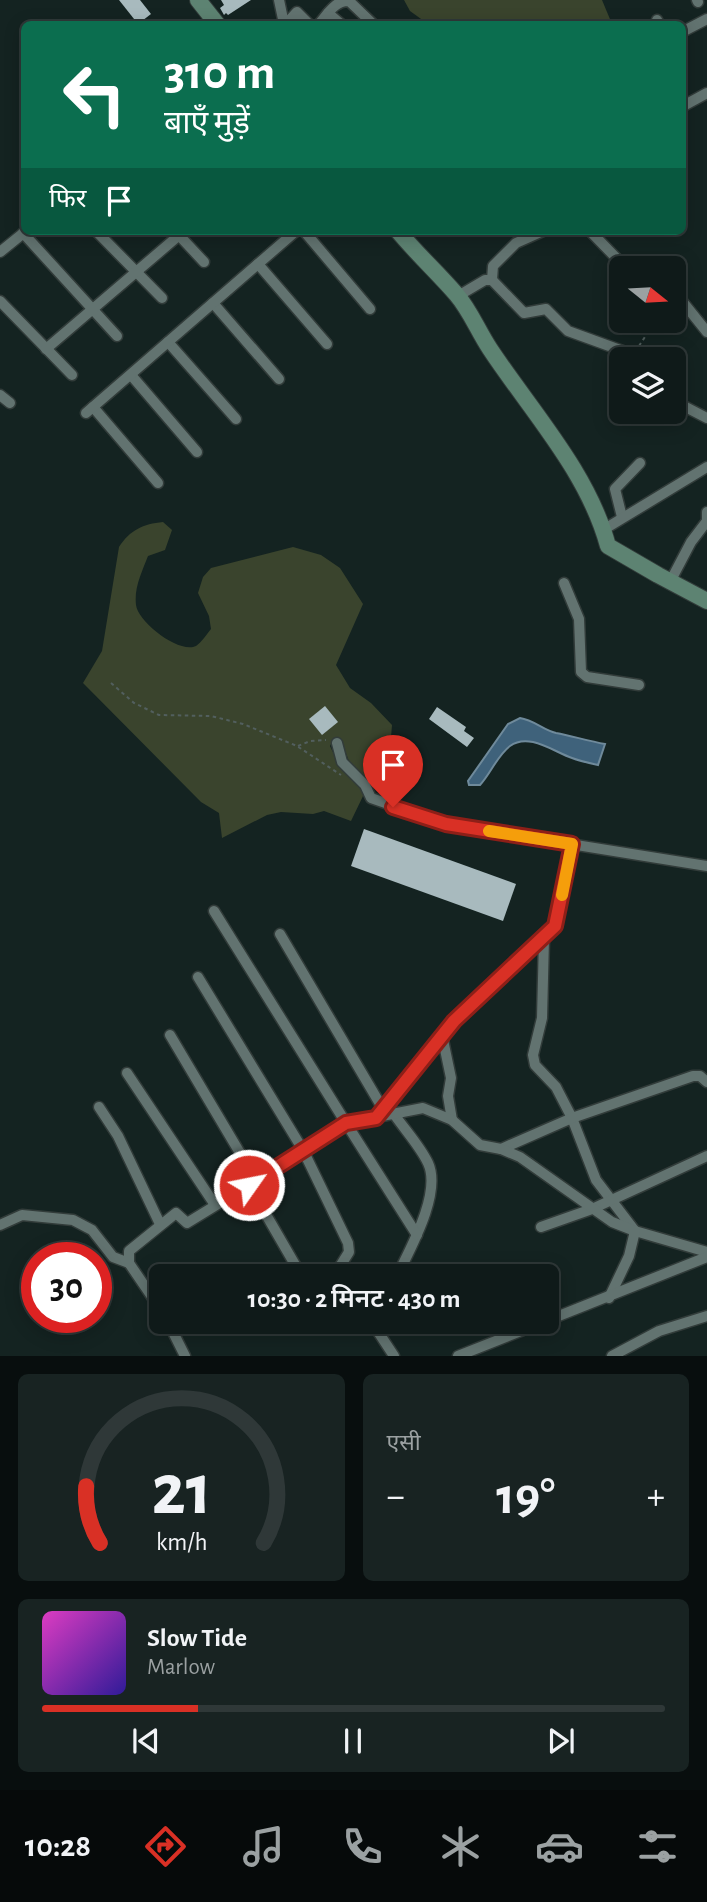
<!DOCTYPE html>
<html lang="hi">
<head>
<meta charset="utf-8">
<style>
  body { margin:0; font-family:"Alegreya Sans","Noto Sans Devanagari",sans-serif; background:#182322; color:#f1f3f6; height:100vh; display:flex; flex-direction:column; font-size:26px; white-space:nowrap }
  * { box-sizing:border-box; margin:0 }
  p { font-size:23px; color:#9ba1a2 }
  .icon { flex:none; width:38px; height:38px; fill:none; stroke:currentColor; stroke-width:2; stroke-linecap:round; stroke-linejoin:round }
  .map { position:relative; height:1356px; overflow:hidden }
  .panel { display:flex; flex-direction:column; gap:18px; padding:18px; background:#080e0e; flex:1 }
  .panel>* { flex:none }
  .guide { position:absolute; left:21px; top:21px; width:665px; height:214px; border-radius:10px; box-shadow:0 4px 18px #0003,0 0 0 2px #2f3838; background:#0b6e4f; color:#fff; overflow:hidden }
  .needle { width:46px; rotate:108deg }
  .controls { position:absolute; left:609px; top:256px; display:grid; gap:14px }
  .controls a { display:grid; place-items:center; width:77px; height:77px; border-radius:10px; background:#0f1a19; box-shadow:0 4px 18px #0003,0 0 0 2px #2f3838; font-size:35px }
  .speed { position:absolute; left:21px; top:1242px; display:flex; gap:14px; font-size:35px; font-weight:700; text-align:center }
  .speed>* { display:grid; place-content:center; width:91px; height:91px; border-radius:50%; background:#0f1a19; box-shadow:0 4px 18px #0003,0 0 0 2px #2f3838; line-height:1 }
  .speed .limit { border:10px solid #d22; background:#fff; color:#111 }
  .pin { position:absolute; display:grid; place-items:center; width:60px; height:60px; color:#fff; margin:-72px -30px; border-radius:50% 50% 50% 0; rotate:-45deg; box-shadow:0 0 7px #0007 }
  .pin .icon { rotate:45deg }
  .me { position:absolute; width:77px; margin:-38px; rotate:57deg; stroke-linejoin:round; filter:drop-shadow(0 0 5px #0008) }
  .turn { display:flex; align-items:center; gap:24px; height:147px; padding:0 28px; font-size:32px }
  .turn .icon { width:91px; height:91px; stroke-width:2.5 }
  .turn b { display:block; font-size:49px; line-height:60px }
  .then { display:flex; align-items:center; height:66px; padding:0 28px; background:#0003; gap:14px; font-size:26px }
  .big { font-size:52px; font-weight:600; line-height:1.1 }
  .panel .card { flex:1; display:flex; flex-direction:column; justify-content:center; gap:10px; min-width:0; padding:0 24px; border-radius:10px; background:#182322 }
  .panel .dial { align-items:center; gap:0 }
  .dial svg { height:182px; overflow:visible; fill:none; stroke:#2f3838; stroke-width:7; stroke-linecap:round; text-anchor:middle }
  .dial text { fill:#f1f3f6; stroke:none }
  .song { display:flex; align-items:center; gap:21px }
  .cover { width:84px; height:84px; border-radius:10px; background:linear-gradient(135deg,hsl(310 70% 55%),hsl(250 70% 35%)) }
  .played { height:7px; border-radius:4px; background:linear-gradient(90deg,#d93025 25%,#2f3838 25%) }
  .keys { display:flex; justify-content:space-around; direction:ltr }
  .heat { display:flex; justify-content:space-between; align-items:center; font-size:38px; direction:ltr }
  .panel .tiles { flex:1; display:grid; gap:18px; grid-template-columns:1fr 1fr }
  .card:last-child { grid-column:span 2 }
  .trip { position:absolute; left:149px; top:1264px; width:410px; height:70px; border-radius:10px; background:#0f1a19; box-shadow:0 4px 18px #0003,0 0 0 2px #2f3838; font-weight:600; line-height:70px; text-align:center }
  .menu { display:flex; height:112px; justify-content:space-around; align-items:center; background:#060a0a; color:#9ba1a2 }
  .menu .icon { width:49px; height:49px }
  .menu .active { color:#d93025 }
  .menu b { font-size:32px; color:#f1f3f6 }
  .map>svg:first-child { display:block }
</style>
</head>
<body>
<div class="map">
<svg width="707" height="1356" viewBox="0 0 707 1356">
  <rect width="100%" height="100%" fill="#142321"/>
  <!-- green -->
  <g fill="#3a442d">
    <path d="M404,0h198l10,24h-184l-18,-13z"/>
    <path d="M163,522l9,8 -7,20 -17,6c-6,16 -14,31 -12,49 2,17 43,49 60,41 5,-3 11,-12 15,-17l-2,-13 -11,-23 5,-16 8,-9 82,-21 28,8 19,13 23,36 -27,61 14,23 21,15 21,22 -2,25 -15,32 -3,2 -23,-23 -9,-23h-6l-4,8c8,19 24,30 34,48l-13,27 -27,-10 -11,3 -32,-2 -14,3 -45,23 -3,-25 -18,-11 -118,-119 19,-32 17,-104c11,-17 24,-23 44,-25z"/>
  </g>
  <!-- water -->
  <path fill="#3f627b" stroke="#6f8a9b" stroke-width="2" d="M520,718c14,2 23,12 36,15 16,3 32,8 49,11l-7,21c-9,-2 -18,-4 -26,-7 -18,-6 -43,-26 -62,-12 -13,10 -19,27 -30,39h-11l-1,-4 40,-57z"/>
  <!-- building -->
  <g fill="#a8babe">
    <path d="M119,0h21l11,14 -13,10z"/>
    <path d="M221,0h30l-23,15 -2,-2 -2,2 -4,-7 4,-3z"/>
    <path d="M325,706l13,16 -16,13 -13,-16z"/>
    <path d="M437,707l29,20 -2,4 10,7 -7,9 -38,-28z"/>
    <path d="M364,829l152,55 -13,37 -152,-55z"/>
  </g>
  <g fill="none" stroke-linecap="round" stroke-linejoin="round">
    <defs>
      <g id="street">
        <path d="M279,0l5,24"/>
        <path d="M697,0l1,2"/>
        <path d="M328,13l13,11"/>
        <path d="M657,20l2,4"/>
        <path d="M286,24l11,-12 12,12"/>
        <path d="M319,24c8,-9 16,-24 30,-23l24,23"/>
        <path d="M682,32l25,-13"/>
        <path d="M685,105l22,-12"/>
        <path d="M96,231l66,67"/>
        <path d="M175,231l29,31"/>
        <path d="M304,231l66,78"/>
        <path d="M590,231l35,36"/>
        <path d="M23,233l94,103"/>
        <path d="M0,252l26,-21"/>
        <path d="M258,264l69,80"/>
        <path d="M653,264l3,4"/>
        <path d="M492,280l1,-14 23,-23 27,-12"/>
        <path d="M674,291l33,41"/>
        <path d="M458,296l27,-16h7l32,33 22,-4 22,22 55,20 14,8"/>
        <path d="M0,301l72,74"/>
        <path d="M213,303l66,76"/>
        <path d="M168,342l68,77"/>
        <path d="M46,349l138,-118"/>
        <path d="M131,375l66,77"/>
        <path d="M0,395l10,8"/>
        <path d="M674,401l33,17"/>
        <path d="M93,407l65,76"/>
        <path d="M86,413l210,-182"/>
        <path d="M622,517l-7,-28 25,-26"/>
        <path d="M603,530l104,-63"/>
        <path d="M670,582l21,-40 16,-21v-9"/>
        <path d="M564,583l15,36 2,53 6,5 52,8"/>
        <path d="M337,743l5,19 23,23 6,13 75,26 261,42"/>
        <path d="M214,911l132,212 -97,62 52,90"/>
        <path d="M280,934l103,175"/>
        <path d="M544,939l-2,79 -9,37 2,10 21,22 16,31 24,62 39,51 72,21"/>
        <path d="M198,977l105,173 45,93 1,9 -15,24"/>
        <path d="M170,1035l86,145"/>
        <path d="M442,1035l9,43 -3,18 4,24"/>
        <path d="M127,1073l88,132"/>
        <path d="M99,1107l19,29 42,88"/>
        <path d="M394,1114c11,16 26,32 34,49 14,30 -18,86 -31,113"/>
        <path d="M376,1118l78,-97 101,-94 17,-83"/>
        <path d="M501,1149l71,-31 121,-42h7l7,6"/>
        <path d="M0,1225l22,-10 51,5 19,10 21,27 16,6"/>
        <path d="M541,1227l51,-18 115,-53"/>
        <path d="M417,1235l-71,-112 77,-15 29,12 28,25 21,4 19,8 92,65 23,9 -6,25 -20,42"/>
        <path d="M161,1310l-32,-47v-12l47,-38 11,10 62,-38"/>
        <path d="M171,1321l-3,1 17,34"/>
        <path d="M371,1321l23,35"/>
        <path d="M458,1356l249,-99"/>
        <path d="M612,1356l47,-25 48,-15"/>
      </g>
      <g id="secondary">
        <path d="M198,0l19,24"/>
        <path d="M398,231c18,22 39,41 58,63 14,16 22,37 34,55 41,62 98,123 118,197l50,29 49,26"/>
      </g>
    </defs>
    <!-- street casing -->
    <use href="#street" stroke="#323c3a" stroke-width="13"/>
    <!-- secondary casing -->
    <use href="#secondary" stroke="#323c3a" stroke-width="18"/>
    <!-- path -->
    <g stroke="#525f5e" stroke-width="2" stroke-dasharray="3.5 3.5" stroke-linecap="butt">
      <path d="M639,346l17,-26"/>
      <path d="M111,683l23,20 25,12 52,1 32,8 54,22 44,29"/>
      <path d="M298,746l12,-5 16,-1"/>
    </g>
    <!-- street -->
    <use href="#street" stroke="#627370" stroke-width="10"/>
    <!-- secondary -->
    <use href="#secondary" stroke="#5d8372" stroke-width="16"/>
  </g>
  <g fill="none" stroke-linecap="round" stroke-linejoin="round">
    <defs>
      <path id="route" d="M249,1185l97,-62 30,-5 78,-97 101,-95 17,-82 -126,-20 -53,-17"/>
    </defs>
    <!-- route casing -->
    <use href="#route" stroke="#8d1f18" stroke-width="18"/>
    <!-- route -->
    <use href="#route" stroke="#d93025" stroke-width="12"/>
    <!-- slow -->
    <path stroke="#f59e0b" stroke-width="12" d="M489,831l83,13 -10,51"/>
  </g>
</svg>
<div class="controls">
<a><svg class="needle" viewBox="-14 -14 28 28"><path d="M0-13l5 13h-10z" fill="#e53935"/><path d="M0 13l5-13h-10z" fill="#9ba1a2"/></svg></a>
<a><svg class="icon" aria-label="layers" viewBox="0 0 24 24"><path d="M12 4l9 5-9 5-9-5zM3 14l9 5 9-5"/></svg></a>
</div>
<div class="speed"><div class="limit">30</div></div>
<div class="pin" style="left:393px;top:807px;background:#d93025"><svg class="icon" aria-label="arrive" viewBox="0 0 24 24"><path d="M6 21V4h12l-3 4 3 4H6"/></svg></div>
<svg class="me" style="left:249px;top:1185px" viewBox="-20 -20 40 40"><circle r="17" fill="#d93025" stroke="#fff" stroke-width="3"/><path d="M0-11L8 9 0 5-8 9z" fill="#fff"/></svg>
<div class="trip">10:30 · 2 मिनट · 430 m</div>
<div class="guide">
<div class="turn"><svg class="icon" aria-label="left" viewBox="0 0 24 24"><path d="M17 20v-9H6M10 6l-5 5 5 5"/></svg><div><b>310 m</b>बाएँ मुड़ें</div></div>
<div class="then">फिर<svg class="icon" aria-label="arrive" viewBox="0 0 24 24"><path d="M6 21V4h12l-3 4 3 4H6"/></svg></div>
</div>
</div>
<section class="panel">
<div class="tiles">
<div class="card dial"><svg viewBox="0 0 100 80">
<path d="M14 69A42 42 0 1 1 86 69"/>
<path d="M14 69A42 42 0 0 1 8 44" stroke="#d93025"/>
<text x="50" y="56" font-size="32" font-weight="700">21</text>
<text x="50" y="72" font-size="11">km/h</text>
</svg></div>
<div class="card"><p>एसी</p>
<div class="heat"><a>−</a><b class="big">19°</b><a>+</a></div>
</div>
<div class="card">
<div class="song"><i class="cover"></i><div><b>Slow Tide</b><p>Marlow</p></div></div>
<div class="played"></div>
<div class="keys"><svg class="icon" aria-label="previous" viewBox="0 0 24 24"><path d="M18 5L8 12l10 7zM5 5v14"/></svg><svg class="icon" aria-label="pause" viewBox="0 0 24 24"><path d="M8 5v14M16 5v14"/></svg><svg class="icon" aria-label="next" viewBox="0 0 24 24"><path d="M6 5l10 7-10 7zM19 5v14"/></svg></div>
</div>
</div>
</section>
<nav class="menu">
<b>10:28</b>
<svg class="icon active" aria-label="directions" viewBox="0 0 24 24"><path d="M12 3l9 9-9 9-9-9zM9 14v-3h6M13 9l2 2-2 2"/></svg>
<svg class="icon" aria-label="music" viewBox="0 0 24 24"><path d="M9 18V5l10-2v13"/><circle cx="6" cy="18" r="3"/><circle cx="16" cy="16" r="3"/></svg>
<svg class="icon" aria-label="phone" viewBox="0 0 24 24"><path d="M5 4h4l2 5-3 2q2 4 5 5l2-3 5 2v4C11 20 4 13 5 4z"/></svg>
<svg class="icon" aria-label="climate" viewBox="0 0 24 24"><path d="M12 3v18M4 7l16 10M4 17L20 7"/></svg>
<svg class="icon" aria-label="car" viewBox="0 0 24 24"><path d="M5 17H2v-5l4-1 3-4h7l3 4 3 1v5h-3M9 17h6M6 11h13"/><circle cx="7" cy="17" r="2"/><circle cx="17" cy="17" r="2"/></svg>
<svg class="icon" aria-label="filters" viewBox="0 0 24 24"><path d="M4 7h16M4 17h16"/><circle cx="9" cy="7" r="2"/><circle cx="15" cy="17" r="2"/></svg>
</nav>
</body>
</html>
